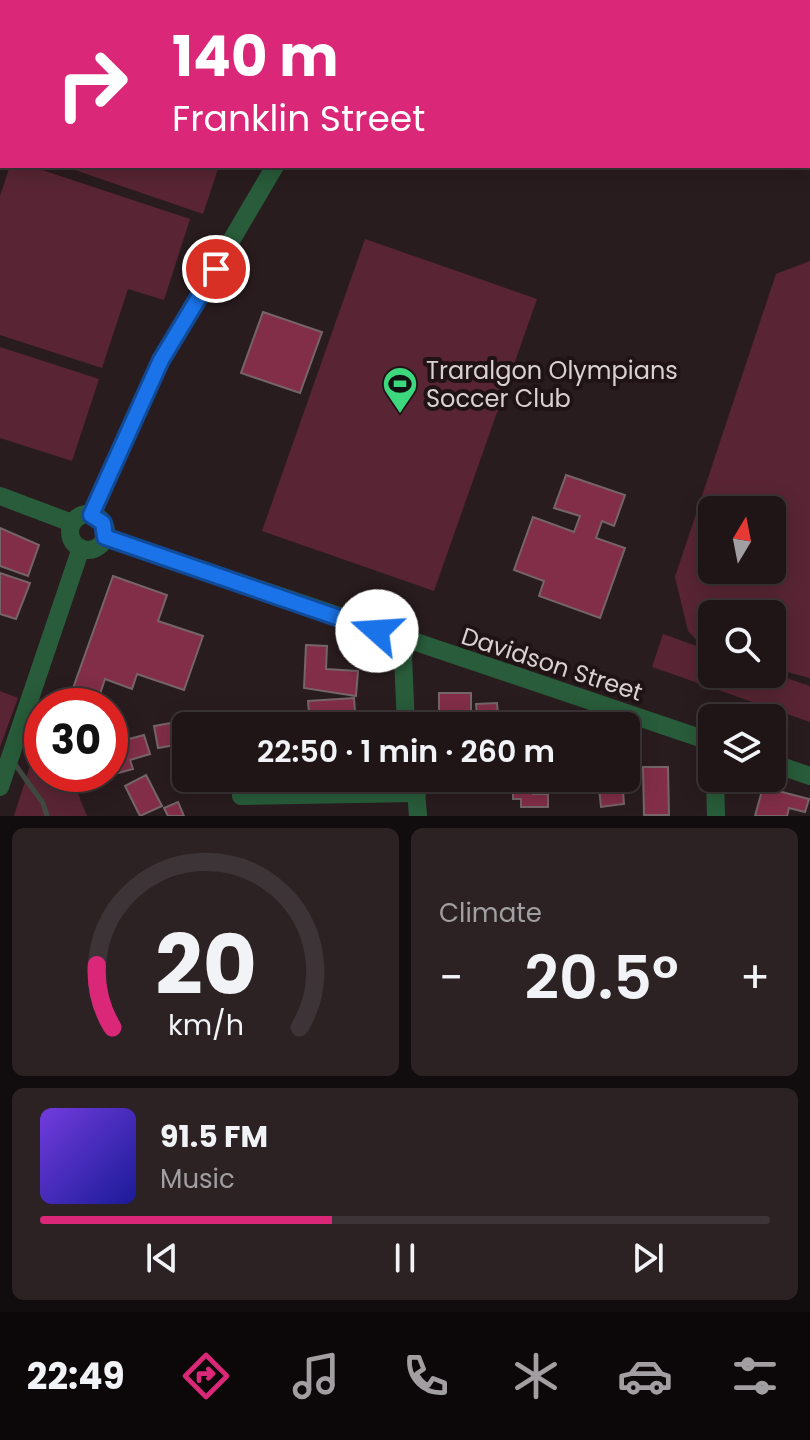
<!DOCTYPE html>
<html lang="en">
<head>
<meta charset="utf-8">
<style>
  body { margin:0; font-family:Poppins,sans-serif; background:#2c2224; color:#f1f3f6; height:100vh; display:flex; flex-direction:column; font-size:30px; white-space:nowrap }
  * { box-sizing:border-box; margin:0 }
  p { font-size:26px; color:#a19fa1 }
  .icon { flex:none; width:44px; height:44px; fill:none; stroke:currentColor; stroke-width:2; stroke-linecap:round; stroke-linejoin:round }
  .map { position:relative; height:816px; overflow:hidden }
  .details { display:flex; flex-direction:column; gap:12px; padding:12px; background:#110c0d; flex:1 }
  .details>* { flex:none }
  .guide { position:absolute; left:0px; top:0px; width:810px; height:168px; box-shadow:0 4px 20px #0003,0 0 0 2px #3c3436; background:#db2777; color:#fff; overflow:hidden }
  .needle { width:52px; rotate:10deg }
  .buttons { position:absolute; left:698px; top:496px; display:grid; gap:16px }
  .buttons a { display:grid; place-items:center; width:88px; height:88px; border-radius:12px; background:#1f1517; box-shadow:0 4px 20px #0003,0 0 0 2px #3c3436; font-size:40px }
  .speed { position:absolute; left:24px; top:688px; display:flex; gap:16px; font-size:40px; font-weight:700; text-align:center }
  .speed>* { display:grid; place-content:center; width:104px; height:104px; border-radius:50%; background:#1f1517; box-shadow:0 4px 20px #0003,0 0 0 2px #3c3436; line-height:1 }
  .speed .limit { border:12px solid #d22; background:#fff; color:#111 }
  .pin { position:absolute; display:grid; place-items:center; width:68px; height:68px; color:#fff; margin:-34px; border:4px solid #fff; border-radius:50%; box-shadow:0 2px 8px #0007 }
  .me { position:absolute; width:88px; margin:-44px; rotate:289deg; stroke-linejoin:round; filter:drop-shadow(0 0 6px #0008) }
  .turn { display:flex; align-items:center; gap:28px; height:168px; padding:0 40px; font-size:36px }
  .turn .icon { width:104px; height:104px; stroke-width:2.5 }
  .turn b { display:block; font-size:56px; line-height:68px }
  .big { font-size:60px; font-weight:600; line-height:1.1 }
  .details .tile { flex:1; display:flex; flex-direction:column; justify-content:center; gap:12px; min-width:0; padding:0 28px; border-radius:12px; background:#2c2224 }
  .details .dial { align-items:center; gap:0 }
  .dial svg { height:208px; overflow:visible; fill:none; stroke:#3c3436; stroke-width:7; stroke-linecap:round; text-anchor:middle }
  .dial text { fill:#f1f3f6; stroke:none }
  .song { display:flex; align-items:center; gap:24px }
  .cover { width:96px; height:96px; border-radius:12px; background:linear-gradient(135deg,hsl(260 70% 55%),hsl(240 70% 35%)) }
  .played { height:8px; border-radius:4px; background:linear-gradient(90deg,#db2777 40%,#3c3436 40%) }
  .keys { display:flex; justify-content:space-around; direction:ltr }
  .heat { display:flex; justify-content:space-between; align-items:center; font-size:44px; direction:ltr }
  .details .tiles { flex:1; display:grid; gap:12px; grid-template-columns:1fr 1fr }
  .tile:last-child { grid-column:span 2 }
  .trip { position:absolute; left:172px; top:712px; width:468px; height:80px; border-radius:12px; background:#1f1517; box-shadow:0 4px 20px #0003,0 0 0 2px #3c3436; font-weight:600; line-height:80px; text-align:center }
  .tab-bar { display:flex; height:128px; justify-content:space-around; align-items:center; background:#0c0809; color:#a19fa1 }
  .tab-bar .icon { width:56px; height:56px }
  .tab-bar .current { color:#db2777 }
  .tab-bar b { font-size:36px; color:#f1f3f6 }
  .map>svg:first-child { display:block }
</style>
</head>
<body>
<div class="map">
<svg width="810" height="816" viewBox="0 0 810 816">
  <rect width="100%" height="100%" fill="#291c1f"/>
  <!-- green -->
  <g fill="#592534" fill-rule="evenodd">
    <path d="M10,166h20l160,53 -26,81 -36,-11 -26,79 -102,-33v-139z"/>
    <path d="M63,166h156l-16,48z"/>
    <path d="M365,239l172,60 -103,292 -172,-60z"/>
    <path d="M810,261v417l-38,-10v-54h-60v60l60,-1 38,13v36l-158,-55 11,-33 42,15 -17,-18 -13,-54 101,-303zM712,510h60v60h-60z"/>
    <path d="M0,347l99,32 -27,82 -72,-23z"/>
    <path d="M0,691l18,7 -18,49z"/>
    <path d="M42,728v46h28l17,42h-73z"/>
  </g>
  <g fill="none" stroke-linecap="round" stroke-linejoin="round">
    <!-- stream -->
    <path stroke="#414a41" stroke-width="5" d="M14,763l29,40 4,13"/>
  </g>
  <!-- building -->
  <g fill="#822e48" stroke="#756568" stroke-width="2">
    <path d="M263,312l59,20 -22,61 -59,-20z"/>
    <path d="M566,475l59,20 -11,31 -12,-5 -6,17 29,10 -25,70 -61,-22 5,-15 -30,-11 19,-53 41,15 6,-16 -26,-8z"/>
    <path d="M0,528l39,17 -11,31 -28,-10z"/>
    <path d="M0,573l30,10 -14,36 -16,-5z"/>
    <path d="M113,576l54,19 -9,26 45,15 -19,54 -47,-16 -5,15 -27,-10 -8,24 -26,-9z"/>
    <path d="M306,645l21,1 -1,23 32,2 -2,25 -52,-8z"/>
    <rect x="439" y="693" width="32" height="33"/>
    <path d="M354,698l2,27 -46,1 -2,-25z"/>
    <path d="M497,703l1,12 14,-1 1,12h-35l-2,-22z"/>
    <path d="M547,714v12h-21l-1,-11z"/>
    <path d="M209,716l2,10h-25v26l-3,1 -2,-9 -23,4 -4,-22z"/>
    <path d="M144,735l6,19 -20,6 3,9 -22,6 -1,-31z"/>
    <path d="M643,767h25l1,48h-25z"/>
    <path d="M146,775l16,31 -22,10 -15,-30z"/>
    <path d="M441,778h36v6l-36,1z"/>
    <path d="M521,778h31v4l-31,1z"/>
    <path d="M560,778h26v3l-26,1z"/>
    <path d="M598,778h24l2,26 -23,3z"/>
    <path d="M513,787h21l-1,7h15v13h-27v-8h-8z"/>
    <path d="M763,787l46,12 -4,13 -16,-4 -2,8h-32z"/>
    <path d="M178,802l6,14h-16l-4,-8z"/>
  </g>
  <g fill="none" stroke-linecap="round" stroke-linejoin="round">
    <!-- minor -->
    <g stroke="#285c3a" stroke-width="18">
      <path d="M192,0l6,2"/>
      <path d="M59,2l1,-2"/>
      <path d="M340,2l1,-2"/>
      <path d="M0,78l2,-2"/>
      <path d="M0,496l72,27"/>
      <circle cx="88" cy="532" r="18"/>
      <path d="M91,515l70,-155 114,-194"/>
      <path d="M105,537l607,205"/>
      <path d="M406,726l-3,-69 4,-16"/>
      <path d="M772,763l38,13"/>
      <path d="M415,778l3,38"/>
      <path d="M715,778l1,38"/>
      <path d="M0,787l81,-239"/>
      <path d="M241,796l176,-3"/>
    </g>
  </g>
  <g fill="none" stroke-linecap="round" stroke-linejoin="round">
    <defs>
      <path id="route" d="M216,269l-55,91 -70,155 12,8 2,14 272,94"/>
    </defs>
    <!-- route casing -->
    <use href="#route" stroke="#114b97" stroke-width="20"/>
    <!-- route -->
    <use href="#route" stroke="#1a73e8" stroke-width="14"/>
  </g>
  <!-- icons -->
  <defs>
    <symbol id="stadium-pin" viewBox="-11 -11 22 30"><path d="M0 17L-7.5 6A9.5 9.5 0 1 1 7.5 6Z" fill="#3dd77e" stroke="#201316"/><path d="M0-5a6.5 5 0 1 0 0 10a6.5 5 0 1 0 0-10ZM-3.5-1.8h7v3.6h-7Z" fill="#111"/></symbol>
  </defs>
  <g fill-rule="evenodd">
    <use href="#stadium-pin" x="380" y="364" width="40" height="54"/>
  </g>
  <g text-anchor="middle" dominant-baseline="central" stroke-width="8" stroke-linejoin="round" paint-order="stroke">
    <!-- poi labels -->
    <g font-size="24" fill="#d9d0d2" stroke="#201316" text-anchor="start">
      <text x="426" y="370">Traralgon Olympians<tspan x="426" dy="28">Soccer Club</tspan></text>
    </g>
    <!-- street labels -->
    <g font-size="24" fill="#d9d0d2" stroke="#201316">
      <text transform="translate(552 664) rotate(18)">Davidson Street</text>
    </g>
  </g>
</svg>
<div class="buttons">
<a><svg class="needle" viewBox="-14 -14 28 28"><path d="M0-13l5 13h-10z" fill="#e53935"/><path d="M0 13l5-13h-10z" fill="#a19fa1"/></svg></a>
<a><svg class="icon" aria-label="search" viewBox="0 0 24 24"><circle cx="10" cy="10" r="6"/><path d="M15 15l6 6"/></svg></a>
<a><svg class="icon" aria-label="layers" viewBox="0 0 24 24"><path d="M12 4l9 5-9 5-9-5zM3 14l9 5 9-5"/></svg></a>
</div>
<div class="speed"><div class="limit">30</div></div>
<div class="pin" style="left:216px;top:269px;background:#d93025"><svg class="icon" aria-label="arrive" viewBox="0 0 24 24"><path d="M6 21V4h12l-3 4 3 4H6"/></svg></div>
<svg class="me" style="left:377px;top:631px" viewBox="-20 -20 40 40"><circle r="19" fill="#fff"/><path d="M0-13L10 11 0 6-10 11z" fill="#1a73e8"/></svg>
<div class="trip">22:50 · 1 min · 260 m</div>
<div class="guide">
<div class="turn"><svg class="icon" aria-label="right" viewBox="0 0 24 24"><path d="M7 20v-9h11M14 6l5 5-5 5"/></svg><div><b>140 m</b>Franklin Street</div></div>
</div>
</div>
<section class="details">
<div class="tiles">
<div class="tile dial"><svg viewBox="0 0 100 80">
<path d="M14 69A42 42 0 1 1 86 69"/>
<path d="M14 69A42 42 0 0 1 8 45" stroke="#db2777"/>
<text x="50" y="56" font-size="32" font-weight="700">20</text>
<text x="50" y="72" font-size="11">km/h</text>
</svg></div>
<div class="tile"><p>Climate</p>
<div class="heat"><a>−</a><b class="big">20.5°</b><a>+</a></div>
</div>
<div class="tile">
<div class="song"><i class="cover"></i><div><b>91.5 FM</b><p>Music</p></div></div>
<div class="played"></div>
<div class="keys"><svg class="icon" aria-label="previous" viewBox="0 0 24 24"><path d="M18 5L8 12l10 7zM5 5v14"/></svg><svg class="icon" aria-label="pause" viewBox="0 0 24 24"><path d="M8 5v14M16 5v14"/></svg><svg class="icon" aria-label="next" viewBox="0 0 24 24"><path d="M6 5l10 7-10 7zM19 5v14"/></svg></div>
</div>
</div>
</section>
<nav class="tab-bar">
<b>22:49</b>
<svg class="icon current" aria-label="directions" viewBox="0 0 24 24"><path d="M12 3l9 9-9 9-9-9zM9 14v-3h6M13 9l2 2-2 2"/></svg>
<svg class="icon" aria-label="music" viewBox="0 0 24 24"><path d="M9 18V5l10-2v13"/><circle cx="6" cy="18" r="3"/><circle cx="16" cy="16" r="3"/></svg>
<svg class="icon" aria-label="phone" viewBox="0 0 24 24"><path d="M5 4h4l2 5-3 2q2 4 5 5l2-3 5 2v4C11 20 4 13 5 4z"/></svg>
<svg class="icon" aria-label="climate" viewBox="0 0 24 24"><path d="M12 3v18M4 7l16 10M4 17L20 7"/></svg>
<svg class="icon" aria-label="car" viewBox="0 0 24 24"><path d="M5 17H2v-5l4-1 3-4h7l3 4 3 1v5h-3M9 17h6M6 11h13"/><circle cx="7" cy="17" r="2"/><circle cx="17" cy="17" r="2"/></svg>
<svg class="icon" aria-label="filters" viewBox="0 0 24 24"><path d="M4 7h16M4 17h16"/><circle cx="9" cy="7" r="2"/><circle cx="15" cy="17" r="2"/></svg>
</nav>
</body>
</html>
